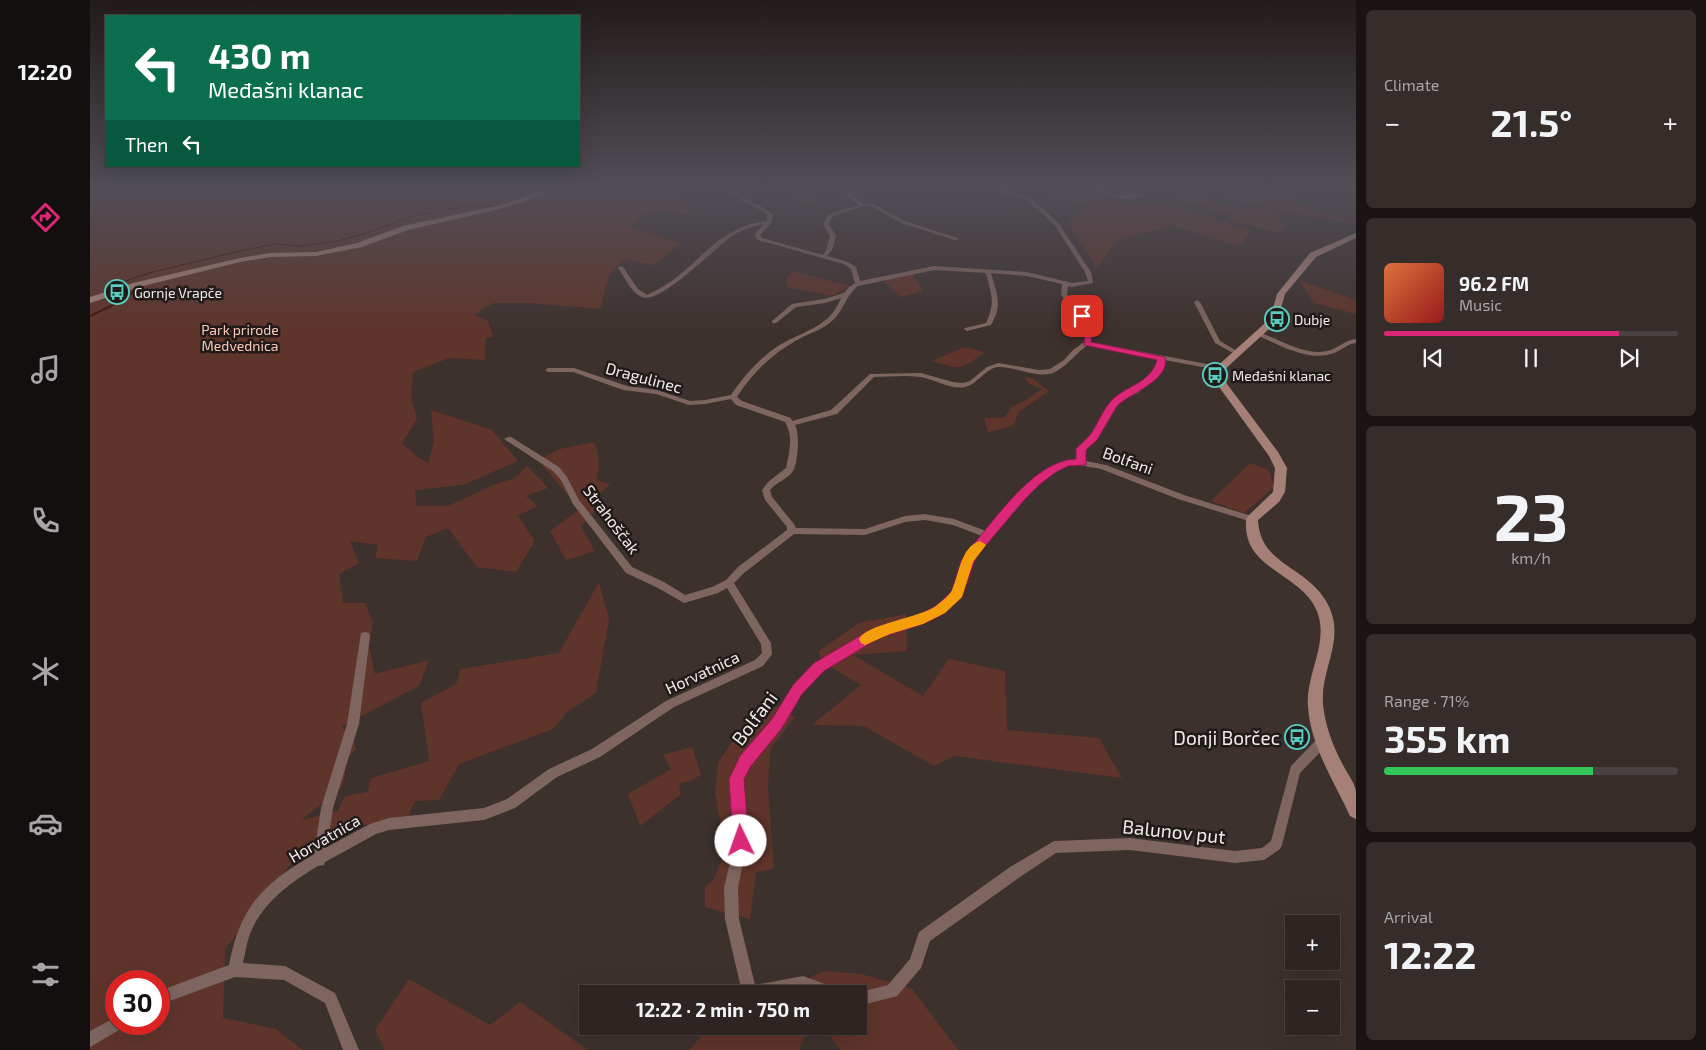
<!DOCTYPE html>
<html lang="en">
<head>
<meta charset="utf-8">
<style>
  body { margin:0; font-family:"Exo 2",sans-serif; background:#362d2a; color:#f1f3f6; height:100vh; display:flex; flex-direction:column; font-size:19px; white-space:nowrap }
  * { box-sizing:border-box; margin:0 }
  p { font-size:16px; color:#a7a5a5 }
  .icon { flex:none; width:28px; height:28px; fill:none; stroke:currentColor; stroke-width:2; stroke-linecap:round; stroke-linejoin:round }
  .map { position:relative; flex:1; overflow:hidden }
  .side { display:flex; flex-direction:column; gap:10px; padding:10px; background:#191413; width:350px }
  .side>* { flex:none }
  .guide { position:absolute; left:15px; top:15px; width:475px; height:152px; border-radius:0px; box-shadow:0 5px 20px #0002,0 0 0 1px #494240; background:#0b6e4f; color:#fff; overflow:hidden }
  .fabs { position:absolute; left:1195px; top:915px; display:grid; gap:10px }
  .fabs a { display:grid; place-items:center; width:55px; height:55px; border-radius:0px; background:#2e2522; box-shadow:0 5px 20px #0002,0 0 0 1px #494240; font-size:25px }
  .speed { position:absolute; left:15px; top:970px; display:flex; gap:10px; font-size:25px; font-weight:700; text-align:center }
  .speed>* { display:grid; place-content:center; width:65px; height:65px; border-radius:50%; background:#2e2522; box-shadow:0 5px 20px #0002,0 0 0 1px #494240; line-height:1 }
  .speed .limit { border:8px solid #d22; background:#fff; color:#111 }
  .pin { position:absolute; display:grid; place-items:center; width:42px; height:42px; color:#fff; margin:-21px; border-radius:10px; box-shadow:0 2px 8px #0006 }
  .me { position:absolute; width:55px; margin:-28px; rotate:357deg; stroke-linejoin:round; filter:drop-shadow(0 0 4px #0008) }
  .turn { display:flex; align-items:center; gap:18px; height:105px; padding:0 20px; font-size:22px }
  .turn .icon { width:65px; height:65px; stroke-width:2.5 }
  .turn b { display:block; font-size:35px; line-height:42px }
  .then { display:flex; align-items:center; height:48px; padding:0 20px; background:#0003; gap:10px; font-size:19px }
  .big { font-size:38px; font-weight:700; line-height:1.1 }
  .side .widget { flex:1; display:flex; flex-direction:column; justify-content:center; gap:8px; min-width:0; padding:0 18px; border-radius:8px; background:#362d2a }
  .side .dial { align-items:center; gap:0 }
  .dial b { font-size:65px; line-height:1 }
  .song { display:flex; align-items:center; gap:15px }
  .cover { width:60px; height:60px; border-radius:8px; background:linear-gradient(135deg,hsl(20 70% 55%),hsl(0 70% 35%)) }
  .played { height:5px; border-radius:2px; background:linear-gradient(90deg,#db2777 80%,#494240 80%) }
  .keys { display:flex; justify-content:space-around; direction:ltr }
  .heat { display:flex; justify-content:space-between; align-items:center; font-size:28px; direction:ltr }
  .charge { height:8px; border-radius:4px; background:linear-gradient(90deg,#34c759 71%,#494240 0) }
  .trip { position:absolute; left:489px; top:985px; width:288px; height:50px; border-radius:0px; background:#2e2522; box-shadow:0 5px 20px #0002,0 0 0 1px #494240; font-weight:700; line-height:50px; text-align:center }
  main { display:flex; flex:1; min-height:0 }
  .dock { display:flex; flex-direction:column; width:90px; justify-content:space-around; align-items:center; background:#120f0e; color:#a7a5a5 }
  .dock .icon { width:35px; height:35px }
  .dock .current { color:#db2777 }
  .dock b { font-size:22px; color:#f1f3f6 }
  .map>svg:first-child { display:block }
</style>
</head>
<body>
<main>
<nav class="dock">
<b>12:20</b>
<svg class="icon current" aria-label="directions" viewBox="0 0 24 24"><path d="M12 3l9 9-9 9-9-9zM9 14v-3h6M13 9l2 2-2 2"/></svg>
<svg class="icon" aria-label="music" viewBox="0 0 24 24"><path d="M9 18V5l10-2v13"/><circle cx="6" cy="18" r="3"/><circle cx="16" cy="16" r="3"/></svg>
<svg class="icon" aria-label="phone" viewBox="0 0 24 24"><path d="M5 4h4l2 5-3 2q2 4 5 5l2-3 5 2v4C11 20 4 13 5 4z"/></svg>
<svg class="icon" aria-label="climate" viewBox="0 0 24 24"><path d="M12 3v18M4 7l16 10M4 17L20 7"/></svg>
<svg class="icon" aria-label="car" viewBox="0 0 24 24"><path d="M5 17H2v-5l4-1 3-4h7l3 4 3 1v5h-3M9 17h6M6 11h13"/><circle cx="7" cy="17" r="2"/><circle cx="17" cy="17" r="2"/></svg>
<svg class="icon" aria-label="filters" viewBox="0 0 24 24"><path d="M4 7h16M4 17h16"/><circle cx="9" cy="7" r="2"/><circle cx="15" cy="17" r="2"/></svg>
</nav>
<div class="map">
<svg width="1266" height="1050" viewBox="0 0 1266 1050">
  <rect width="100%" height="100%" fill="#3d312d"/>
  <!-- green -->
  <g fill="#5f342a" fill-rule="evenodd">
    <path d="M0,186h562l28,7 -6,4 12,5 4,13 -41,-5 -20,16 51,17 -26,22 -30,-5 -15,15 -9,34 -71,-6h-36l-19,12 14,6 5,16 -7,1 -1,22 -36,-2 -36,14 -2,25 6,22 -15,24 14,13 12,7 6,-22 -3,-31 61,20 26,31 -55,24 -48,5 2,16h31l48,-22 19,-6 12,-12 21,22 -22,8 11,10 -19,10 17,25 -19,31 -39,-5 -29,-39 -22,9 -9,24 -42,-3 3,-13 -28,-4 9,22 -20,11 4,29h22l8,20 -4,24 6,27 54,-14 -10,26 -77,40 11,11 3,12 -12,13 1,12 -3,13 -41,33 37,-9 7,-15 23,-4 3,-14 58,-17 -8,-58 35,-19 4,-15 99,-16 40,-71 10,37 -13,74 -29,19 -14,17 -94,35 -20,36 -24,1 -8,18 -43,6 -72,37 -67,87 -2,69 53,11 26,21h-212zM26,981h43v43h-43z"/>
    <path d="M697,186h11l19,16 -3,3 -7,1z"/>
    <path d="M931,186h70l5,7 -8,5 7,2 13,-3 21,6 31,-2 91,30 -12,15 -68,-21 -55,17 -19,26 -30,-47 21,-14z"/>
    <path d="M1131,186l23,1 63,16 15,10 26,6 2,4 -29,-4 -69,-15 -15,-4 -22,-10 8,1 2,-3z"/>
    <path d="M1097,195l30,6 25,8c17,-7 32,3 44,16l-5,8 -52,-13 2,-6 -54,-15z"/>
    <path d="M702,271l58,15 -18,10 -45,-9v-8z"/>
    <path d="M822,273l11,18 -22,6 -17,-15 4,-4z"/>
    <path d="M1209,280l57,20v14l-42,-11z"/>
    <path d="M874,347l21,5c-25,18 -23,18 -53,9z"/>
    <path d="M935,377l7,1 17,13 -30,21 -6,14 -25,6 -4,-14h20l8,-11 14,-7 16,-11 -14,-6z"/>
    <path d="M504,442c5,12 6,25 3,38l13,4 -16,16 6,5 -19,21 14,25 -29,9 -16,-29 30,-22 -42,-49 22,-11z"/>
    <path d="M1160,463l19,7 5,17 -30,26 -33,-12z"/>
    <path d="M816,614l1,37 -54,4 70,41 26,-37 56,12 2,59 92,8 23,40 -168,-22 -20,10 -70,-40 -52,-1 49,-40 -40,-24 -2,-10 40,-28z"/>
    <path d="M688,706l17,11 -25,32 -2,39 6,81 -18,3 -6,47 -45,-12v-20l9,-8 11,-28 -10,-58 3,-30 31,-47z"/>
    <path d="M602,747l9,28 -11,6 -11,2 2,11 -41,32 -12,-32 43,-25 -8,-14z"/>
    <path d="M734,971l38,3 50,15 46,61h-118l-17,-24h35v-32h-87z"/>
    <path d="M319,979l81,46 30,-23 68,48h-203l-10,-20z"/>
    <path d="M620,1026h99l-10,24h-109l16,-21z"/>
  </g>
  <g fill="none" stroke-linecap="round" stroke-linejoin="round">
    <!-- stream-far1 -->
    <g stroke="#401307" stroke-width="1">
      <path d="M420,205c27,-1 57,-6 81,-19"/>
      <path d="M19,287l40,-14 95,-23 32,-6 25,2 36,-5 24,-6 49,-18 36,-8 56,-4"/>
    </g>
    <!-- stream -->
    <path stroke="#401307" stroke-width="2" d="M0,316l31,-15 17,-13"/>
    <!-- street -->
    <g fill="#7e655f" fill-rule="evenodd">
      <path d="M640,186h4c6,16 28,17 39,29l-1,7 -12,13 2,3 61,17 3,-5 4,-14 -7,-12 6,-10 30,-9 -12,-9 4,-10h4l-3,10 12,8h10l31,17 55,18 -5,1 -54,-17 -30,-17h-8l-30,10 -4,8 7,12 -4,14 -5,6 21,6 8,5 4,14 74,-15 93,6 45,11 16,-2 -3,-9 -30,-46 -10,-10 -19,-16 -40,-14h6l38,12 19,16 10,10 32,48 2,11 -21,4 -4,-1 -1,9c13,16 26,24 23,47l128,24 3,2 -3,2 -53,-10 -3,9 -8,10 -16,14 -17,7 -25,40 -11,10 1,11 20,4 78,30 71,22 1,2 -1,2 -3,1 -74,-23 -77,-30 -23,-4h-10l-22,13 -22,20 -48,58 -7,14 -9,27 -17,16 -20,11 -45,13 -55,33 -21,22 -21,35 -32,38 -7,14 5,62 -9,47 1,31 16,66 48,-9 36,13 2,5h-28l-10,-4 -19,4h-46l3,-6 -16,-69 -1,-31 11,-47 -5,-62 11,-22 32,-38 21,-33 21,-22 56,-33 45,-13 21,-11 16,-15 6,-22 8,-16 15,-18 -29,-11 -28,-5 -20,2 -40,13 -71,-1 -50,39 -10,10 37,60 1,11 -9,12 -89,41 -74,50 -43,20 -42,31 -31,12 -95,10 -13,4 -51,28 -1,3 -6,1c-28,17 -58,38 -69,71 -3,8 -4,18 -6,26l42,3 50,27 24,57h-16l-18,-47 -41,-23 -49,-3 -76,28v-14l70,-26c11,-59 34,-81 85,-111l7,-46 26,-84 14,-91 4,-1 4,1 1,3 -11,88 -26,84 -6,39 43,-23 19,-6 95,-10 23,-9 42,-30 43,-20 74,-48 89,-41 7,-7 -1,-9 -34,-56 -9,5 -34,10 -26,-15 -32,-15 -53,-69 -12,-24 -8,-9 -49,-32 4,-2h3l48,30 8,10 12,23 53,67 32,15 21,13 27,-8 14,-7 12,-13 49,-37v-3l-22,-27 -3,-10 6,-8 18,-14c3,-16 8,-31 -1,-46l-49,-17 -5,-6 -26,5 -16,1 -33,-11 -33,-4 -50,-18h-25l-3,-2 3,-2h26l53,18 30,4 33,11 15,-1 26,-5c12,-18 26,-34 44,-47 16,-11 41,-18 54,-31 5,-5 9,-12 12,-19l-16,5 -29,4 -20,16h-4v-2l20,-17 32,-5 20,-6 5,-6 6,-4 -4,-14 -7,-5 -86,-24 -4,-5 10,-11c-10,2 -20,5 -29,10 -18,11 -74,71 -93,63 -11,-4 -17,-20 -24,-29l1,-1h4l15,22 9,6c11,-5 21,-11 30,-18 19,-15 35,-35 57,-46 10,-6 21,-8 33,-10v-6l-3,-3c-12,-8 -29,-11 -34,-26zM844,270l52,3c5,22 10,28 0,50l-21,5 -1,1 3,2 24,-6c12,-21 6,-30 0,-52l36,3 35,8 -1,11c13,17 26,24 23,47l-11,8 -9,10 -14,9 -11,1 -41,-7 -11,4 -17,14 -7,2 -10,-1 -32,-9 -51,1 -39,36 -39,11 -1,-3 -49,-17 -5,-4c16,-25 36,-44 62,-58 11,-6 25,-10 34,-19 11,-10 13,-25 25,-34zM998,345l71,14 -3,10 -6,8 -18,12 -17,8 -25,39 -13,13 1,10c-40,4 -67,44 -92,72l-32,-12 -29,-5 -20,2 -40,13 -69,-1 -2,-4 -22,-27 -2,-7 1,-1c6,-7 17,-10 22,-18 5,-8 7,-37 2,-46l42,-11 37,-37c15,0 31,-2 46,0 15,2 30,13 45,10 13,-3 21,-19 33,-20 17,-1 41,13 57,5 13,-7 21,-19 33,-27z"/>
      <path d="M1001,186c9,0 16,8 26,9 9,1 20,-3 27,0 -16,8 -40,3 -53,-9z"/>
      <path d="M1107,300l3,2 20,39 17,10v2h-4l-18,-10 -21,-41z"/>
      <path d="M1168,332c22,7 45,24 69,19 11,-2 17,-11 29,-12v4c-10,1 -16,9 -25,11 -25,7 -53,-10 -75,-19l-1,-1z"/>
      <path d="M1233,736l4,1 2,4 -2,4 -27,28 -18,72 -2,4 -16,11 -29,3 -105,-13 -74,3 -36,24 -90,64 -9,27 -24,28 -39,10v-12h-5l35,-9 22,-26 9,-27 91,-65 44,-26 76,-3 105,13 27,-3 9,-7 20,-75 28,-29z"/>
      <path d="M26,1017v7h7l-2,5 -31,18v-16z"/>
    </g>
    <!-- secondary -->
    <g fill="#a68076" fill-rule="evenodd">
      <path d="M460,186h8l-30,14 -28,9 -92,21 -46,17 -46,9 -46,1 -30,5 -101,25 -49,16v-6l43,-14 107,-25 30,-5 46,-1 41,-9 46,-17 93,-20 28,-8z"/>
      <path d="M1266,233v5l-40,19 -31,37 -6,21 -9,13 -47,43 4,13 51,68 9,16 -2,24 -6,10 -21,18c2,45 48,46 68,81 22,37 -6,66 -3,103 2,22 10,42 20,61 4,8 12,18 13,27 0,9 0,18 0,27l-6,-3c-16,-35 -39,-69 -42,-109 -3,-34 24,-67 7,-100 -16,-32 -68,-39 -69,-80 0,-5 -1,-7 2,-11l25,-24 2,-24 -6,-12 -52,-72 -4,-14 51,-46 7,-9 6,-21 33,-41z"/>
    </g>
  </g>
  <!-- sky -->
  <linearGradient id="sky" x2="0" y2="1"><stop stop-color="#221b19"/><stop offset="0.56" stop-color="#514e57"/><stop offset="1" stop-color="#514e57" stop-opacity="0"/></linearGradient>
  <rect width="1266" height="333" fill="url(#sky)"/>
  <!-- route -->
  <path fill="#db2777" stroke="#8e194d" d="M989,314h6l8,16 -2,12 74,15c6,23 -35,36 -48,49l-20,34 -11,10v15l-18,1 -12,6 -17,13 -14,14 -49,58 -14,40 -17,16 -22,11 -44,14 -55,33 -22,23 -20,34 -31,38 -7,13 5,62 -2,6 -6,2 -6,-2 -2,-6 -4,-62 11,-23 32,-37 21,-34 21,-22 56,-33 45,-13 21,-11 16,-15 9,-30 7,-10c26,-30 66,-91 108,-92v-10c4,-5 10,-9 14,-14 8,-11 13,-27 24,-37 15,-13 37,-16 43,-38l-73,-15 1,-15 -7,-14z"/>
  <!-- slow -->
  <path fill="#f59e0b" d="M890,541l6,4 -13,17 -11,35 -17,16 -22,11 -33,10 -25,11 -4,-2 -2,-4c7,-15 60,-21 77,-33 5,-4 14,-11 16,-16 7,-15 9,-44 28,-49z"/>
  <!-- icons -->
  <defs>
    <symbol id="bus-ring" viewBox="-11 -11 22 22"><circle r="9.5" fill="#201a19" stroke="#58cec1" stroke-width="1.5"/><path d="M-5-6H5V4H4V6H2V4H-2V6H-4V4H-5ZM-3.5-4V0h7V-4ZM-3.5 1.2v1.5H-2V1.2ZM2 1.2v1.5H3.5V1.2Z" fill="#58cec1"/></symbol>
  </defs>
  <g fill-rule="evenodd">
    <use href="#bus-ring" x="13" y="278" width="28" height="28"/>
    <use href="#bus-ring" x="1173" y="305" width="28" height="28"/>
    <use href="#bus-ring" x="1111" y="361" width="28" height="28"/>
    <use href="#bus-ring" x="1193" y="723" width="28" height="28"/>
  </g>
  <g text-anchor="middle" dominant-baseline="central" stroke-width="5" stroke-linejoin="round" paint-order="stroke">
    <!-- far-poi labels -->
    <g font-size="14" fill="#f3ebe8" stroke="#201a19" text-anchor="start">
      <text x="44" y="292">Gornje Vrapče</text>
      <text x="1204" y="319">Dubje</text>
      <text x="1142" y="375">Međašni klanac</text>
    </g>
    <!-- far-park labels -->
    <g font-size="14" fill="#fdc9bb" stroke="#201a19">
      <text x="150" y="329">Park prirode<tspan x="150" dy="16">Medvednica</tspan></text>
    </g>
    <!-- street labels -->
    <g font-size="16" fill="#f3ebe8" stroke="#201a19">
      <text transform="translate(554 377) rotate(15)">Dragulinec</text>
      <text transform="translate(1038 460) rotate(20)">Bolfani</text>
      <text transform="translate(522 519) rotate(53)">Strahoščak</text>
      <text transform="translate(612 672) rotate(-25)">Horvatnica</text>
      <text transform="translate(234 838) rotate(-30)">Horvatnica</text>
    </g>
    <!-- near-street labels -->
    <g font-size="19" fill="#f3ebe8" stroke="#201a19">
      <text transform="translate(664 718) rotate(-53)">Bolfani</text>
      <text transform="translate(1084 831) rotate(6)">Balunov put</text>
    </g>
    <!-- near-poi labels -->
    <g font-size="19" fill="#f3ebe8" stroke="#201a19" text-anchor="end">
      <text x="1190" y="737">Donji Borčec</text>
    </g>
  </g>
</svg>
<div class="fabs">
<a>+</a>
<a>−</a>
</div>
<div class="speed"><div class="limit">30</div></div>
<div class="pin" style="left:992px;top:316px;background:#d93025"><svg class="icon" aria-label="arrive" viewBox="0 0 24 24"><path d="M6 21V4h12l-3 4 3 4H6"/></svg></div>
<svg class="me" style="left:651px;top:841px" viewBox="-20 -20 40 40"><circle r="19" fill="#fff"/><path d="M0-13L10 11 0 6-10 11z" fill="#db2777"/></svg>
<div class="trip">12:22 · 2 min · 750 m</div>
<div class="guide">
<div class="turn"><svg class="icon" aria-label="left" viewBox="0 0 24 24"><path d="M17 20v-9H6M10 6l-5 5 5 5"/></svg><div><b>430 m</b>Međašni klanac</div></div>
<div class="then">Then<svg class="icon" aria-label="left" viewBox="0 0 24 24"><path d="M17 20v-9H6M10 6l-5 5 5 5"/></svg></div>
</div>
</div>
<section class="side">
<div class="widget"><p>Climate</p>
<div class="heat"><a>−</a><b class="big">21.5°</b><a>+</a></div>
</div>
<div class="widget">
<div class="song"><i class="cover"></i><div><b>96.2 FM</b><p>Music</p></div></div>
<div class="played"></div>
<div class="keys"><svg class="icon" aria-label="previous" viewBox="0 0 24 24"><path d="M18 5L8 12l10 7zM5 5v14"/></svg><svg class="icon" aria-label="pause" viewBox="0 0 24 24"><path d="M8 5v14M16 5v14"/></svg><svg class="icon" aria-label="next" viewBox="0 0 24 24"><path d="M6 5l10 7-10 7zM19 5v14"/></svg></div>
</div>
<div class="widget dial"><b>23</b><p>km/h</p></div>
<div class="widget"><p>Range · 71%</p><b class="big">355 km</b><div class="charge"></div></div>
<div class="widget"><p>Arrival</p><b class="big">12:22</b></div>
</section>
</main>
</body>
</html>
